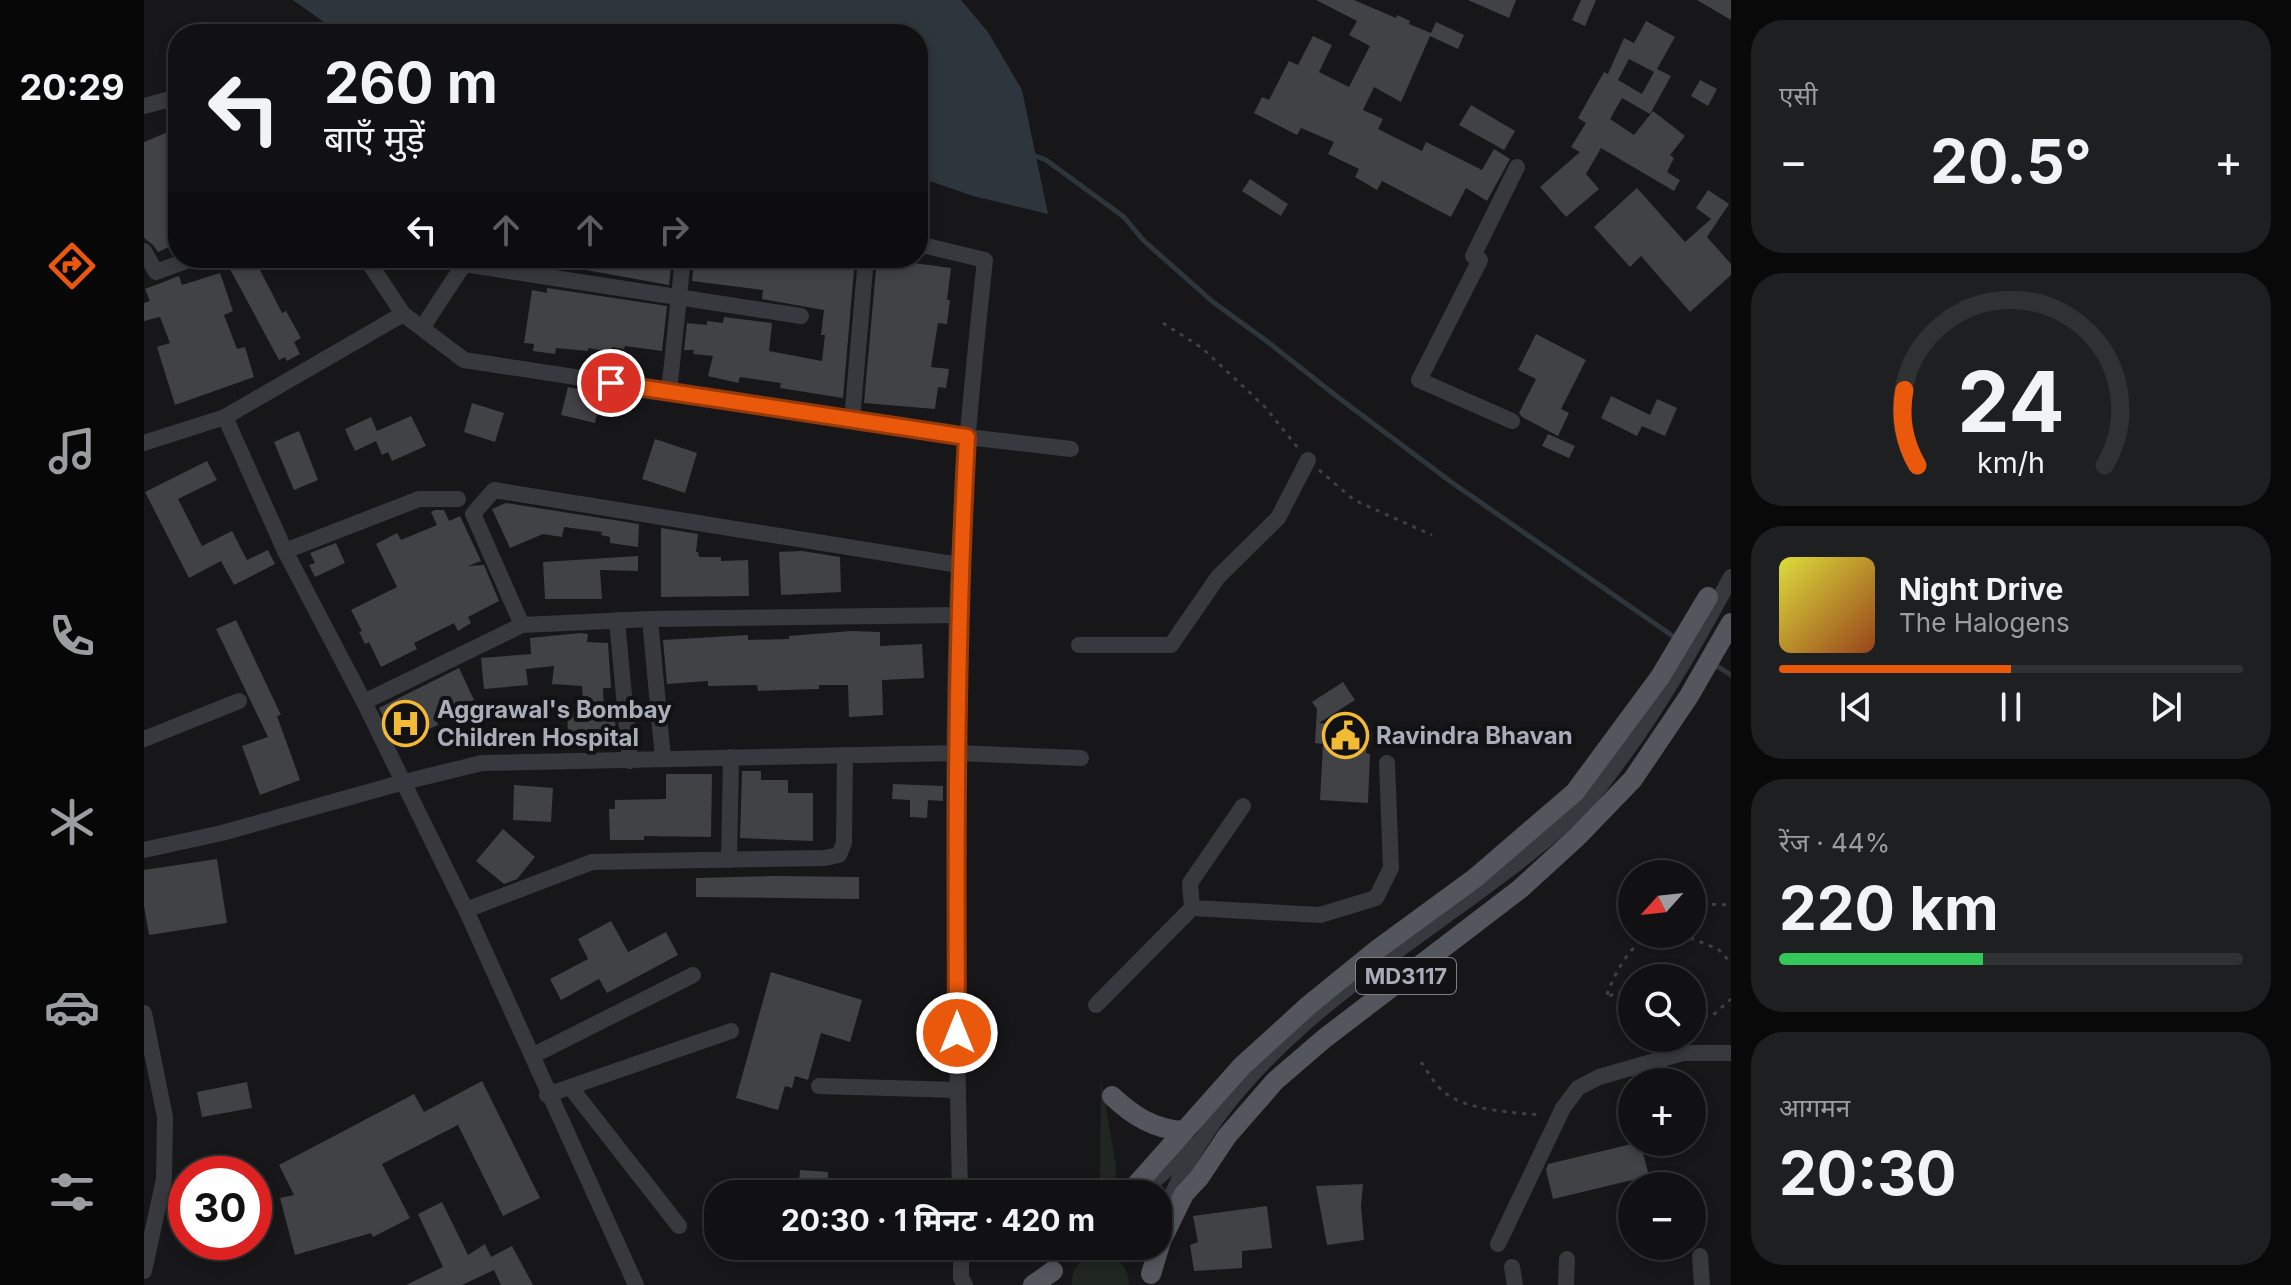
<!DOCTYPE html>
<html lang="hi">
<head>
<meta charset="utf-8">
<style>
  body { margin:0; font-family:Inter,"Noto Sans Devanagari",sans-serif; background:#1e1f21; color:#f1f3f6; height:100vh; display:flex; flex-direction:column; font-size:30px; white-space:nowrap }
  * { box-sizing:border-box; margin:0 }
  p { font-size:26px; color:#9c9da0 }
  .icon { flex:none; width:44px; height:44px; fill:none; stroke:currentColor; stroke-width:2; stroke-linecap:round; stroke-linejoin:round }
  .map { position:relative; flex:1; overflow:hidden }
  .panel { display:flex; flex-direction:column; gap:20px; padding:20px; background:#09090a; width:560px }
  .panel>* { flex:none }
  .hud { position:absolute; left:24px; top:24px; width:760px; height:244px; border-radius:32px; box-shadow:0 4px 12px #0003,0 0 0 2px #303133; background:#111113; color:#f1f3f6; overflow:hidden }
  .needle { width:52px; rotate:243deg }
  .fabs { position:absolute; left:1474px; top:860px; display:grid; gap:16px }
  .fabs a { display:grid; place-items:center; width:88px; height:88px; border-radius:50%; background:#111113; box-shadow:0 4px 12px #0003,0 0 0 2px #303133; font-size:40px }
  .speed { position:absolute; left:24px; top:1156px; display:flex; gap:16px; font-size:40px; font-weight:700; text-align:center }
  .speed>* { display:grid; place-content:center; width:104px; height:104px; border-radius:50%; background:#111113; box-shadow:0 4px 12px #0003,0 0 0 2px #303133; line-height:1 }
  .speed .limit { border:12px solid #d22; background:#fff; color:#111 }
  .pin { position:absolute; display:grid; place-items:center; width:68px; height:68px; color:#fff; margin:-34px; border:4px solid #fff; border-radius:50%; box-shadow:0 2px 8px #0007 }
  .me { position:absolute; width:88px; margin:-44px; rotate:0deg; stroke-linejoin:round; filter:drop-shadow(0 0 6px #0008) }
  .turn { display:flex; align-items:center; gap:28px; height:168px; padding:0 24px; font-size:36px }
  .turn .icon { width:104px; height:104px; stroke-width:2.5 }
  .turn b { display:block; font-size:56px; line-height:68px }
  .lanes { display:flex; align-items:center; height:76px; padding:0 24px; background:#0003; justify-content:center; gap:40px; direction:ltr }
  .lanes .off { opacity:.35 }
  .big { font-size:60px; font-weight:700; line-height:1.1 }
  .panel .widget { flex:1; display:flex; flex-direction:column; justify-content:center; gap:12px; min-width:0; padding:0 28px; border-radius:32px; background:#1e1f21 }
  .panel .dial { align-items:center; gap:0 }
  .dial svg { height:208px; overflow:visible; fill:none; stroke:#303133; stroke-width:7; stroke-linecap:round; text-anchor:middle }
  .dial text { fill:#f1f3f6; stroke:none }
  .song { display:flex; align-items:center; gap:24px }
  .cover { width:96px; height:96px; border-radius:12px; background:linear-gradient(135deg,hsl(60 70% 55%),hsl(20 70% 35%)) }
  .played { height:8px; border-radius:4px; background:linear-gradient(90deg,#ea580c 50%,#303133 50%) }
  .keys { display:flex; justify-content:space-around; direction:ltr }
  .heat { display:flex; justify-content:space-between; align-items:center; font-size:44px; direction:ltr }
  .charge { height:12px; border-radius:6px; background:linear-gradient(90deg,#34c759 44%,#303133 0) }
  .trip { position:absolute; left:560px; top:1180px; width:468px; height:80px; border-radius:32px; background:#111113; box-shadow:0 4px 12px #0003,0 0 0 2px #303133; font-weight:700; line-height:80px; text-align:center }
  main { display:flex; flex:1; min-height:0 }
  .menu { display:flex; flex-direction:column; width:144px; justify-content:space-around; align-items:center; background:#070708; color:#9c9da0 }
  .menu .icon { width:56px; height:56px }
  .menu .selected { color:#ea580c }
  .menu b { font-size:36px; color:#f1f3f6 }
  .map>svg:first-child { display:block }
</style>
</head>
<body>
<main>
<nav class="menu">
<b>20:29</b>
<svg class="icon selected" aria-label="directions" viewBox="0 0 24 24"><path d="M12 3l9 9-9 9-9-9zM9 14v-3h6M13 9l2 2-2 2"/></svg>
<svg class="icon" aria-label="music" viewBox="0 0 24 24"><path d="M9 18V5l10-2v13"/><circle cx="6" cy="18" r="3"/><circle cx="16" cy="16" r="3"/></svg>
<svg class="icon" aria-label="phone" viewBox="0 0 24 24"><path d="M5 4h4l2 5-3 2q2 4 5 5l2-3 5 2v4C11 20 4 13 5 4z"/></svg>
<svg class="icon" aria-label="climate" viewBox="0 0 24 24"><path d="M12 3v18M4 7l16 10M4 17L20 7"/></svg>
<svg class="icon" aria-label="car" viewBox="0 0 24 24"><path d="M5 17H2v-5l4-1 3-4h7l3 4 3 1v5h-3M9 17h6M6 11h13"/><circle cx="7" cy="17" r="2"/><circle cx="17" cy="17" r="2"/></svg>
<svg class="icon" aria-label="filters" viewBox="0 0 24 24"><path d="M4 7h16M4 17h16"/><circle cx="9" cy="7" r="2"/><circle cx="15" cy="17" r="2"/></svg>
</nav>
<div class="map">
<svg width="1587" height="1285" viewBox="0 0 1587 1285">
  <rect width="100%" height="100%" fill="#171719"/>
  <!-- green -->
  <g fill="#1f2720">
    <path d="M957,1079l15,87 -1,14 -15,12z"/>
    <path d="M959,1253c17,5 25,14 26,32h-57c-1,-20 12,-30 31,-32z"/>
  </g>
  <!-- water -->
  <path fill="#2d353d" d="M149,0h668l27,32 34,58 26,124 -75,-18 -55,-19v-143h-566l-23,-8z"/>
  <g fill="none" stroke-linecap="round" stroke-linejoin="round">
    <!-- stream -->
    <g stroke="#2d353d" stroke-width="5">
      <path d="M887,154l15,6 78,57 19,23 70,62 55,40 67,53 119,89 223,155"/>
      <path d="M1568,663l19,12"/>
    </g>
  </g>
  <!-- building -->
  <g fill="#414246" fill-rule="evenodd">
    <path d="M1172,0h38l42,18 1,-3 13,6 -1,3 22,9 5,-11 28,13 -6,14 -28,-13 -29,66 -27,-15 -11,23 20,9 -5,10 44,22 4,-9 56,28 12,-21 16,10 -23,42 -21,-13 -15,29 -69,-36 -5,9 -22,-13 4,-8 -31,-15 6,-12 -33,-14 -4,7 -43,-22 8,-16 7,3 20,-39 9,4 15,-29 19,9 -13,27 30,15 21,-41 -21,-11 8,-14z"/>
    <path d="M1324,0h48l-7,18z"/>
    <path d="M1437,0h15l-11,26 -13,-6z"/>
    <path d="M1553,0h34v20z"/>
    <path d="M1502,21l29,16 -18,32 14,7 -21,38 -28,-16 -12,21 24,16 19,-24 32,25 -15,19 4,3 -7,14 13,8 -6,11 -73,-43 -15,26 13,15 -33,28 -26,-30 40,-35 -9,-5 15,-24 -8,-5 26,-46 4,2 16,-36 10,5zM1485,59l25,13 -12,22 -24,-14z"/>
    <path d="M1556,80l17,9 -9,17 -17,-10z"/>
    <path d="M1327,105l44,26 -11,19 -45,-25z"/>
    <path d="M24,132l10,25v86l-20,9 -5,-7 -9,-7v-96z"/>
    <path d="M1106,179l38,25 -7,12 -39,-25z"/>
    <path d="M1493,188l48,54 26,-23 -15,-11 12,-18 21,14 -22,33 24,27v11l-41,37 -49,-56 -11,11 -36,-40z"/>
    <path d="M80,258h66l-30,12 22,43 4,-2 15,27 -7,4 6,12 -13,7 -2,-4 -6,3z"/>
    <path d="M410,258h118l-3,27 -116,-21z"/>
    <path d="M554,258h157l-12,140 -63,-10 1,-5 -41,-6 -2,6 -30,-7 5,-20 -20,-2 1,-4h-10l3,-27 20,2v-4l16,2 1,-6 48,6 -3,28 53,10 3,-26h-4l3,-25 -62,-11 1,-9 -71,-9 2,-21z"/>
    <path d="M733,258l74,10 -4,32h3l-3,24 -9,-1 -7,44 18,2 -3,19 -8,-1 -3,22 -71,-6z"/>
    <path d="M76,273l13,38 -9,4 13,34 8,-2 9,30 -79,28 -18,-58 13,-4 -10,-26 -16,4v-18l6,-2 -5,-12 34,-13 3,9z"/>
    <path d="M403,288l120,18 -5,45 -37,-5 -1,3 -12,-2 -1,5 -23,-4v3l-32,-3 -1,6 -22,-3 1,-7 -10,-1 8,-53 15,3z"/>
    <path d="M1392,334l50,26 -25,49 8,4 -11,23 -36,-19 -3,-4 17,-34 -18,-9z"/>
    <path d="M424,387l33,7 -6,29 -34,-8z"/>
    <path d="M1467,396l39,19 7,-16 20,9 -12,28 -23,-10 -5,10 -36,-18z"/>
    <path d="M328,403l32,10 -9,29 -31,-10z"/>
    <path d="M267,416l15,30 -34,15 -4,-9 -6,3 -6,-14 -21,10 -10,-22 26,-12 6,14z"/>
    <path d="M155,431l19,49 -24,10 -20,-48z"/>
    <path d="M1404,434l27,12 -6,12 -27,-12z"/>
    <path d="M511,439l42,14 -12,40 -43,-14z"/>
    <path d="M63,461l10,19 -39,19 24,47 30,-15 15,29 21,-10 7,14 -41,21 -13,-24 -32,17 -44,-86z"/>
    <path d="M362,503l133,21 -1,23 -28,-4v-6l-9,-2 1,-3 -38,-5 -2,10 -19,-3 -33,14 -18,-39z"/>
    <path d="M291,510h9l5,11 11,-5 21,45 -13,5 16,-1 15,36 -31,16 3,6 -13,8 -4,-8 -40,20 3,6 -36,18 -12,-25 -4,2 -6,-12 3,-1 -11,-21 46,-23 -21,-43 21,-11 4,7 36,-15 -6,-13z"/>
    <path d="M517,528l37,6 -2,18h2l1,5h22v4l27,-1 1,36 -88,1z"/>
    <path d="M192,543l9,20 -30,14 -6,-12 6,-2 -5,-10z"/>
    <path d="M658,551l38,6 1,35 -60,3 -2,-43z"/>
    <path d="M494,556v15l-38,-1 2,29h-57l-2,-37z"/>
    <path d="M92,620l45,95 -4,1 23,64 -40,15 -18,-49 26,-9 -52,-108z"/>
    <path d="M707,631l29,1v14l42,-2 2,34 -42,2 1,35 -34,2 -1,-32h-29v4l-61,2 -1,-6 -49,1v-5l-41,3 -4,-44 85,-5v5l41,-1v-3z"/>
    <path d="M436,633l8,1 -1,8 21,1 3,45h-8l1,24h10l2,19 -48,2 -1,-20 17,-1 -2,-26 -30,-2 2,-18 -28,3 2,16 -44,4 -3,-31 50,-4 -1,-16z"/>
    <path d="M315,668l15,32 -39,18 3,7 -42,18 -17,-35z"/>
    <path d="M1199,682l12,18 -36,23 49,3 -2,27 4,1 -2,49 -48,-3 3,-56 -8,-1 2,-34 -5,-7z"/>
    <path d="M598,771h19v9h27v13h25v48l-73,-3z"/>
    <path d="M522,774h46l-1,63 -67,-1v4h-34l-1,-31h6v-9l51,-1z"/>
    <path d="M749,784l50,2v15l-15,-1 -1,18 -17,-1v-17l-18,-1z"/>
    <path d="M370,785l39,3 -2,34 -38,-2z"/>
    <path d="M359,829l32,28 -18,22 -13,5 -28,-23z"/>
    <path d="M73,859l10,64 -78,12 -5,-29v-36z"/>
    <path d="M628,876l87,1v22l-163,-2v-19z"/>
    <path d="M467,921l17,31 38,-20 12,23 -71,38 -8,-14 -38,21 -11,-21 38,-20 -10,-20z"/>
    <path d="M627,972l91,28 -12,42 -29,-9 -13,47 -13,-4 -3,12 -7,-2 -7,24 -42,-12z"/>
    <path d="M338,1081l58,117 -37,18 -45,-91 -76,39 28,54 -37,19 -2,-4 -76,22 -15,-57 14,-3 -15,-30 135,-71 10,18z"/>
    <path d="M103,1082l5,26 -50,9 -5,-25z"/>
    <path d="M1496,1142l9,34 -96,23 -7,-29 2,-6z"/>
    <path d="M656,1170l28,2 -1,22h-29z"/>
    <path d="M1219,1184l-2,22 3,34 -37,5 -11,-59z"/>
    <path d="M298,1202l26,53 17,-11 6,13 21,-11 21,39h-32l-7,-15 -32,15h-56l37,-18 -25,-53z"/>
    <path d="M1123,1206l5,42 -30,3v17l-48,3 -4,-26 8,-3 -5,-26z"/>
  </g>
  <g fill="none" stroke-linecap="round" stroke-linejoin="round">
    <!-- path -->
    <g stroke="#3e4045" stroke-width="3" stroke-dasharray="4 6" stroke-linecap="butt">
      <path d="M1019,323l39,25 63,59 33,41"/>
      <path d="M1175,470l35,30 78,35"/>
      <path d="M1558,904l29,1"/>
      <path d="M1537,934l37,15 13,14"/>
      <path d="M1488,988l-26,9c9,-24 22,-50 45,-63"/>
      <path d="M1548,1011l4,17 -3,9"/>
      <path d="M1550,1016h18l19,-17"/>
      <path d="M1277,1062c7,10 14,23 23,30 21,18 70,21 98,23"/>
    </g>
    <!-- minor -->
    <g stroke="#38393e" stroke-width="16">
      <path d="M0,106l34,-9"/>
      <path d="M774,244l67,16c-11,101 -21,201 -26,302 -9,210 -3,422 1,632"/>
      <path d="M0,251l12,21 38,-14"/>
      <path d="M1329,256l44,-89"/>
      <path d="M222,258l37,56 61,46 503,77 104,12"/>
      <path d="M1336,260l-61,120 93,41"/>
      <path d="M278,328l42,-64 337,52"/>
      <path d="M525,392l14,-134"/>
      <path d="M81,417l60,134 79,151 102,208 170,375"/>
      <path d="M708,419l14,-161"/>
      <path d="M0,443l81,-26 178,-103"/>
      <path d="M141,551l134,-52h39"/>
      <path d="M506,619l13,140"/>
      <path d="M473,620l13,141"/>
      <path d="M378,625l-49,-111 21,-24 465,75"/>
      <path d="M935,645h92l47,-68 60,-59 30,-58"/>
      <path d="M220,702l158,-77 128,-6 309,-4"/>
      <path d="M0,739l95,-38"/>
      <path d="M0,850l78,-17 182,-51 78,-19 474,-10 125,5"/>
      <path d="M585,860l2,-103"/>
      <path d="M1048,908l128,7 56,-17 15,-30 -4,-105"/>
      <path d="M322,910l126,-48 233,-4 14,-3 5,-12 1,-88"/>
      <path d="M952,1005l96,-97 -2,-25 53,-77"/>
      <path d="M0,1013l21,104 -1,62 -20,92"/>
      <path d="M390,1055l159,-80"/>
      <path d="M675,1086l139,4"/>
      <path d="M427,1088l108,138"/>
      <path d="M403,1095l184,-64"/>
      <path d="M991,1194l20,-14 38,-35"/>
      <path d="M1020,1226c3,-27 16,-48 29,-72 84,-146 256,-226 378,-336 19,-17 35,-40 50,-60 42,-57 77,-119 110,-181"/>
      <path d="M1354,1244l65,-136 15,-20 21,-11 84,-24h48"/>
      <path d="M817,1246v32l4,7"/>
      <path d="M1556,1256l2,29"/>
      <path d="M1368,1267l3,18"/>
      <path d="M1422,1285l1,-26"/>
    </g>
    <!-- major -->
    <g stroke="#54565d" stroke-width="20">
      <path d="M968,1096c21,20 42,33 71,35"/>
      <path d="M988,1194l5,-10 105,-118 67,-61 69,-56 97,-71 100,-86 85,-115 48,-80"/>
      <path d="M1007,1274l10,-33 23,-47 15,-16 28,-42 48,-55 50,-43 195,-149 58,-53 55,-57 56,-83 42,-73"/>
      <path d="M889,1285l20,-14"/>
    </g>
  </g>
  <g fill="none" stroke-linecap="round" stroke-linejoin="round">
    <defs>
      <path id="route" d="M467,383l356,54c-11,199 -11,397 -10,596"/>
    </defs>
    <!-- route casing -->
    <use href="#route" stroke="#983908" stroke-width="20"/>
    <!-- route -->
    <use href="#route" stroke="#ea580c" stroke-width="14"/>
  </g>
  <!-- icons -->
  <defs>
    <symbol id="hospital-ring" viewBox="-11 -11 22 22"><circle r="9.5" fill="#121214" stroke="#f3ba35" stroke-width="1.5"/><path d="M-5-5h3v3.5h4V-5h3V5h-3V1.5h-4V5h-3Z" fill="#f3ba35"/></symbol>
    <symbol id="civic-ring" viewBox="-11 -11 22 22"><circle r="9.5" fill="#121214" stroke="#f3ba35" stroke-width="1.5"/><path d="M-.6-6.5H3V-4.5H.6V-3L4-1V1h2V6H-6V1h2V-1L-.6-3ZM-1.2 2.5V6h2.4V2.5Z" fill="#f3ba35"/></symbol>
  </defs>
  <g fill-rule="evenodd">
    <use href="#hospital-ring" x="236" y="698" width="51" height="51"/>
    <use href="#civic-ring" x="1176" y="710" width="51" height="51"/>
  </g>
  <g text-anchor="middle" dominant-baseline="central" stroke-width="8" stroke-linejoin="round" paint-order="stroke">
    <!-- shield labels -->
    <rect fill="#121214" stroke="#7c7e88" stroke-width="2" x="1212" y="958" width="100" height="36" rx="6"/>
    <g font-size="22" font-weight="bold" fill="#a9adb9">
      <text x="1262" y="976">MD3117</text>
    </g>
    <!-- poi labels -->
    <g font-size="24" font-weight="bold" fill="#a9adb9" stroke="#121214" text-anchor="start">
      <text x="293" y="709">Aggrawal's Bombay<tspan x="293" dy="28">Children Hospital</tspan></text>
      <text x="1232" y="735">Ravindra Bhavan</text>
    </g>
  </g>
</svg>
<div class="fabs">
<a><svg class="needle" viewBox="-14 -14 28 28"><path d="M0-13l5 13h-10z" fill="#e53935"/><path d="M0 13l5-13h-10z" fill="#9c9da0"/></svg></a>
<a><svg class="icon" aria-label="search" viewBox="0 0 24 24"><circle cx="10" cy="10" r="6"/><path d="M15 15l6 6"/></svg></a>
<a>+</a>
<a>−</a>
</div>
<div class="speed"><div class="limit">30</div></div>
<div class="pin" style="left:467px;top:383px;background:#d93025"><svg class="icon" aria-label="arrive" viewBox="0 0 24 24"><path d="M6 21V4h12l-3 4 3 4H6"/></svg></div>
<svg class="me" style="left:813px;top:1033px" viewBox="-20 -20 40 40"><circle r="17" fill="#ea580c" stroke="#fff" stroke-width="3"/><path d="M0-11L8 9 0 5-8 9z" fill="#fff"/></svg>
<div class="trip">20:30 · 1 मिनट · 420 m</div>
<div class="hud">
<div class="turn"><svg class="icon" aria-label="left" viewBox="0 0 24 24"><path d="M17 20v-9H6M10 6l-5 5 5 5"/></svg><div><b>260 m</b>बाएँ मुड़ें</div></div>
<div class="lanes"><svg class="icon" aria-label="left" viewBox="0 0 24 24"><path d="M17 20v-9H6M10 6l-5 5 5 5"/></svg><svg class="icon off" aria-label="ahead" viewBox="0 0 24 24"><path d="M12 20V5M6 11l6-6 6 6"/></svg><svg class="icon off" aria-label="ahead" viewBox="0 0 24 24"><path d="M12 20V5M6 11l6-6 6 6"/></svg><svg class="icon off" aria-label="right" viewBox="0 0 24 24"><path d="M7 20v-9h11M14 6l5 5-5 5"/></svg></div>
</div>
</div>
<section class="panel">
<div class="widget"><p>एसी</p>
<div class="heat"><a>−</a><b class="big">20.5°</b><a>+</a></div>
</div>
<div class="widget dial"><svg viewBox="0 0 100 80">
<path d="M14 69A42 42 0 1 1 86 69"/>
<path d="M14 69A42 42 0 0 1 9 40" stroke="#ea580c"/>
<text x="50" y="56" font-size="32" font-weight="700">24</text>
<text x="50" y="72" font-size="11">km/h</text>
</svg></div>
<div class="widget">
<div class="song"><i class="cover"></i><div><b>Night Drive</b><p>The Halogens</p></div></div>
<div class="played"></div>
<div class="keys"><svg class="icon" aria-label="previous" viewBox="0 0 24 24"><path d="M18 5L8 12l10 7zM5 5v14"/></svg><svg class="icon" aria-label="pause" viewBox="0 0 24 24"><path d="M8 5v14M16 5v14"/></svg><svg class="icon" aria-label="next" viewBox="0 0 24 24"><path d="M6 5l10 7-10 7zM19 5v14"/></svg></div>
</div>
<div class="widget"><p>रेंज · 44%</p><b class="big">220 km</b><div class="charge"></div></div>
<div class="widget"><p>आगमन</p><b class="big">20:30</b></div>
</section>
</main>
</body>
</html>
